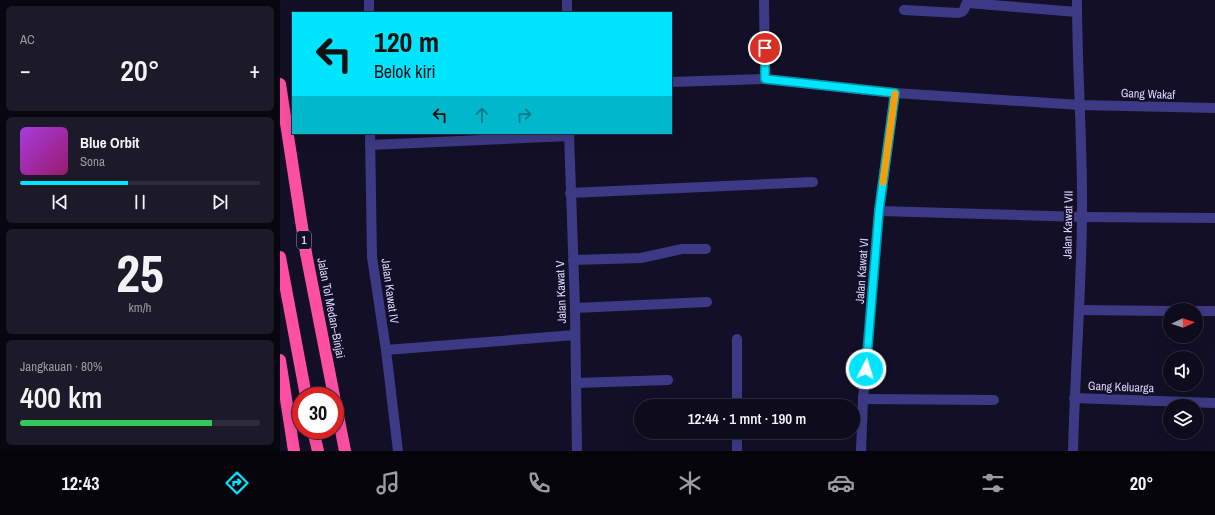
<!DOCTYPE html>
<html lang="id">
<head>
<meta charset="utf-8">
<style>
  body { margin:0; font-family:"Archivo Narrow",sans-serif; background:#1c1929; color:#f1f3f6; height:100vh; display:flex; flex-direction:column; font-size:15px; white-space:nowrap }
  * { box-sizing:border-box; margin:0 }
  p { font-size:13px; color:#9b9ba3 }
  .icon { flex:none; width:22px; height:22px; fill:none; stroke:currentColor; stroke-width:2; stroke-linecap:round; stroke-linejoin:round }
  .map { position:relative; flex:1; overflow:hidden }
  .side { display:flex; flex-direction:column; gap:6px; padding:6px; background:#08060f; width:280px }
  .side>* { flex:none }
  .hud { position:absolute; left:12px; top:12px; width:380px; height:122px; border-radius:0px; box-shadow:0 4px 16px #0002,0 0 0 1px #2e2b3b; background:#00e5ff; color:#111; overflow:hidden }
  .needle { width:26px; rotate:86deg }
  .controls { position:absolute; left:883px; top:303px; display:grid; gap:8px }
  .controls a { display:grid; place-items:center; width:40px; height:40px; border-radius:50%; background:#0e0b1c; box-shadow:0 4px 16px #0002,0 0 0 1px #2e2b3b; font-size:20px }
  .speed { position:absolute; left:12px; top:387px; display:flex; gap:8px; font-size:20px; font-weight:700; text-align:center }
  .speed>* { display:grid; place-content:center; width:52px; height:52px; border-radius:50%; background:#0e0b1c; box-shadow:0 4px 16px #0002,0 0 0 1px #2e2b3b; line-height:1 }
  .speed .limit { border:6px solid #d22; background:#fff; color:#111 }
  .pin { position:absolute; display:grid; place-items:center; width:34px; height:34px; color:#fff; margin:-17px; border:2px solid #fff; border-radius:50%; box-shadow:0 1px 4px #0007 }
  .me { position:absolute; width:44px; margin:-22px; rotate:5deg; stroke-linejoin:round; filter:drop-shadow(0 0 3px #0008) }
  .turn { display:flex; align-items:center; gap:14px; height:84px; padding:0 16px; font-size:18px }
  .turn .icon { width:52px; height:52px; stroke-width:2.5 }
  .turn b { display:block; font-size:28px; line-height:34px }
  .lanes { display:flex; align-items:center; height:38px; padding:0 16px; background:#0003; justify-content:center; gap:20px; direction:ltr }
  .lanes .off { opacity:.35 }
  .big { font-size:30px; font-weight:600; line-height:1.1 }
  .side .tile { flex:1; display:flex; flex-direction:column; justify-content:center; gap:6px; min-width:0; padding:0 14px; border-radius:6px; background:#1c1929 }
  .side .dial { align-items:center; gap:0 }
  .dial b { font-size:52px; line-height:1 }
  .song { display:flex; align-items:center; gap:12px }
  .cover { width:48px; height:48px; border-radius:6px; background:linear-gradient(135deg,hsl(280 70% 55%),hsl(320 70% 35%)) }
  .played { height:4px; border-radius:2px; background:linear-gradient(90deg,#00e5ff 45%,#2e2b3b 45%) }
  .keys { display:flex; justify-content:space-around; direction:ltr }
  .heat { display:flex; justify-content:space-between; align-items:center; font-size:22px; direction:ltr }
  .charge { height:6px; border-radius:3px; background:linear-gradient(90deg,#34c759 80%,#2e2b3b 0) }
  .trip { position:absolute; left:354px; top:399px; width:226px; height:40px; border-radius:20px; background:#0e0b1c; box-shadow:0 4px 16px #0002,0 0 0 1px #2e2b3b; font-weight:600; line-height:40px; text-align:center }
  .menu { display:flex; height:64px; justify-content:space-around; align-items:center; background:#06040b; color:#9b9ba3 }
  .menu .icon { width:28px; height:28px }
  .menu .current { color:#00e5ff }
  .menu b { font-size:18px; color:#f1f3f6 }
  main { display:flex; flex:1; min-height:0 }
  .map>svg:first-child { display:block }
</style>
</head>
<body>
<main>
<section class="side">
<div class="tile"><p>AC</p>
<div class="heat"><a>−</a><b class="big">20°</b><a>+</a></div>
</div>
<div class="tile">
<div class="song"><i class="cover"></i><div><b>Blue Orbit</b><p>Sona</p></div></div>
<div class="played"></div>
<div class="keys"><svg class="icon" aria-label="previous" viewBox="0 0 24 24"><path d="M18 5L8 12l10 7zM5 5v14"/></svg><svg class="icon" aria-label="pause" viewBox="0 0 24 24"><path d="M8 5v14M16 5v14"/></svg><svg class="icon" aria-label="next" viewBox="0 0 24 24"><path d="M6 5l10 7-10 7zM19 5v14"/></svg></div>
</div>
<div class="tile dial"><b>25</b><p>km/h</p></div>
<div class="tile"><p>Jangkauan · 80%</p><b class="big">400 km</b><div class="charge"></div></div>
</section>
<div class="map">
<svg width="935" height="451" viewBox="0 0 935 451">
  <rect width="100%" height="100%" fill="#130f26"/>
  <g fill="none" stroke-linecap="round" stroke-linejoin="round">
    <!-- minor -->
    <g stroke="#3d3a85" stroke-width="10">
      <path d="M89,0v13"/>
      <path d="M287,0v13"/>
      <path d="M484,0l1,79"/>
      <path d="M624,10l54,3c7,-1 6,-4 8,-9l2,-1 109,9"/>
      <path d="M391,82l94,-3 130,14 185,12 135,3"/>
      <path d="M90,133l2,124 14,93 12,101"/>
      <path d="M289,133l6,175 2,143"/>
      <path d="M90,145l199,-9"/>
      <path d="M290,193l243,-11"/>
      <path d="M599,211l203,6 133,1"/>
      <path d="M293,260l68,-2 41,-9h24"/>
      <path d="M295,308l132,-6"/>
      <path d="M799,310l91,1"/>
      <path d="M916,311h19"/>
      <path d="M106,350l189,-15"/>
      <path d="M296,383l92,-3"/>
      <path d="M794,398l141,5"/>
      <path d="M583,399l131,1"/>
      <path d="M457,406v-67"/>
      <path d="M457,451v-19"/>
      <path d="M581,451l2,-52 16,-188 16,-118"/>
      <path d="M793,451c2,-78 8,-155 9,-233 1,-73 -5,-145 -5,-218"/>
    </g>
    <!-- highway -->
    <g stroke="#ff4fa3" stroke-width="12">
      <path d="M0,84l26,169 28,143"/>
      <path d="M0,257l26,139"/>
      <path d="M0,360l14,91"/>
      <path d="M55,400l10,51"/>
      <path d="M33,430l5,21"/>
    </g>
  </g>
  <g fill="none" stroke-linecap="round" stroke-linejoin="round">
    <defs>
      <path id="route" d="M485,48v31l130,14 -16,118 -13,158"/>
    </defs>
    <!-- route casing -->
    <use href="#route" stroke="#0095a6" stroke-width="10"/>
    <!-- route -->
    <use href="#route" stroke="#00e5ff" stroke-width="7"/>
    <!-- slow -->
    <path stroke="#f59e0b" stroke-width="7" d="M603,182l12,-88"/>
  </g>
  <g text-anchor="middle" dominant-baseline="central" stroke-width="4" stroke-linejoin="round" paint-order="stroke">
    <!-- shield labels -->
    <rect fill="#130f26" stroke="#9e99be" stroke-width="1" x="17" y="231" width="14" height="18" rx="3"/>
    <g font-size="11" font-weight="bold" fill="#d9d4ff">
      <text x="24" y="240">1</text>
    </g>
    <!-- street labels -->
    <g font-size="12" fill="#d9d4ff" stroke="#130f26">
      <text transform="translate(868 94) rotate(2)">Gang Wakaf</text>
      <text transform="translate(788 225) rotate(-89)">Jalan Kawat VII</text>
      <text transform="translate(582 271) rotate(-86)">Jalan Kawat VI</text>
      <text transform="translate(110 291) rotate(82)">Jalan Kawat IV</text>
      <text transform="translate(281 292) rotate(-92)">Jalan Kawat V</text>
      <text transform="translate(51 308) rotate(79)">Jalan Tol Medan–Binjai</text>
      <text transform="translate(841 387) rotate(2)">Gang Keluarga</text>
    </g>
  </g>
</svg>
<div class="controls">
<a><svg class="needle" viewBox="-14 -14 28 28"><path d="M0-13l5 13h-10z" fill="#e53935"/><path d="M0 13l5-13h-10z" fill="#9b9ba3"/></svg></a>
<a><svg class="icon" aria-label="sound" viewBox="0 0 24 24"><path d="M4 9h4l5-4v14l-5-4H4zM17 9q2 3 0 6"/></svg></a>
<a><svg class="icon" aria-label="layers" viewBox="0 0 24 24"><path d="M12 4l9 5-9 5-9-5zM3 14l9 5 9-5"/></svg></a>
</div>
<div class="speed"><div class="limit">30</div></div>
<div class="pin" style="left:485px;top:48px;background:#d93025"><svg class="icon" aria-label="arrive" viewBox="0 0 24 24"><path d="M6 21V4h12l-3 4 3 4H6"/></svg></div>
<svg class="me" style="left:586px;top:369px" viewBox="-20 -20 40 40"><circle r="17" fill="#00e5ff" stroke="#fff" stroke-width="3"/><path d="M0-11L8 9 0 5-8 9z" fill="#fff"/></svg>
<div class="trip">12:44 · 1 mnt · 190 m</div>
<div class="hud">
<div class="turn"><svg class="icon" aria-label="left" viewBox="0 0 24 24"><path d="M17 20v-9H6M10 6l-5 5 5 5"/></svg><div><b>120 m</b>Belok kiri</div></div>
<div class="lanes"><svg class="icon" aria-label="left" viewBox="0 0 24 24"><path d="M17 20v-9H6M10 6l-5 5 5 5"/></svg><svg class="icon off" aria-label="ahead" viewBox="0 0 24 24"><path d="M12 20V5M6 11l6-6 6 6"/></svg><svg class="icon off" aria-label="right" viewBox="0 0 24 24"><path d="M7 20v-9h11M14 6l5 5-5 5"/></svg></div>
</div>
</div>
</main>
<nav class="menu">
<b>12:43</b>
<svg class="icon current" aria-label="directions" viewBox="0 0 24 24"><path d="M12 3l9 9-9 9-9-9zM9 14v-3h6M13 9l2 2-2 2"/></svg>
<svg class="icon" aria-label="music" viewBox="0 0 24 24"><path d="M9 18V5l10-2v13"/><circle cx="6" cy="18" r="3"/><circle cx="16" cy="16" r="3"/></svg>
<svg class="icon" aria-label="phone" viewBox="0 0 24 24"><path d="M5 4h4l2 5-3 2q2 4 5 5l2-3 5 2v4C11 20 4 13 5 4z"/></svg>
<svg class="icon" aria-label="climate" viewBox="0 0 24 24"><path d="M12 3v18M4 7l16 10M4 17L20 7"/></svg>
<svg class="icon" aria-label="car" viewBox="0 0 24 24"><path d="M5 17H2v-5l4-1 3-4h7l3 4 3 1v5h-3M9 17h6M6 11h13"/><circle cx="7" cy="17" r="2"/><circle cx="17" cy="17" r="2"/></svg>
<svg class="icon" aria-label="filters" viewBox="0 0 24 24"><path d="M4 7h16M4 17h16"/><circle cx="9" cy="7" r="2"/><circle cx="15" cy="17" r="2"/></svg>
<b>20°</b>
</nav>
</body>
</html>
